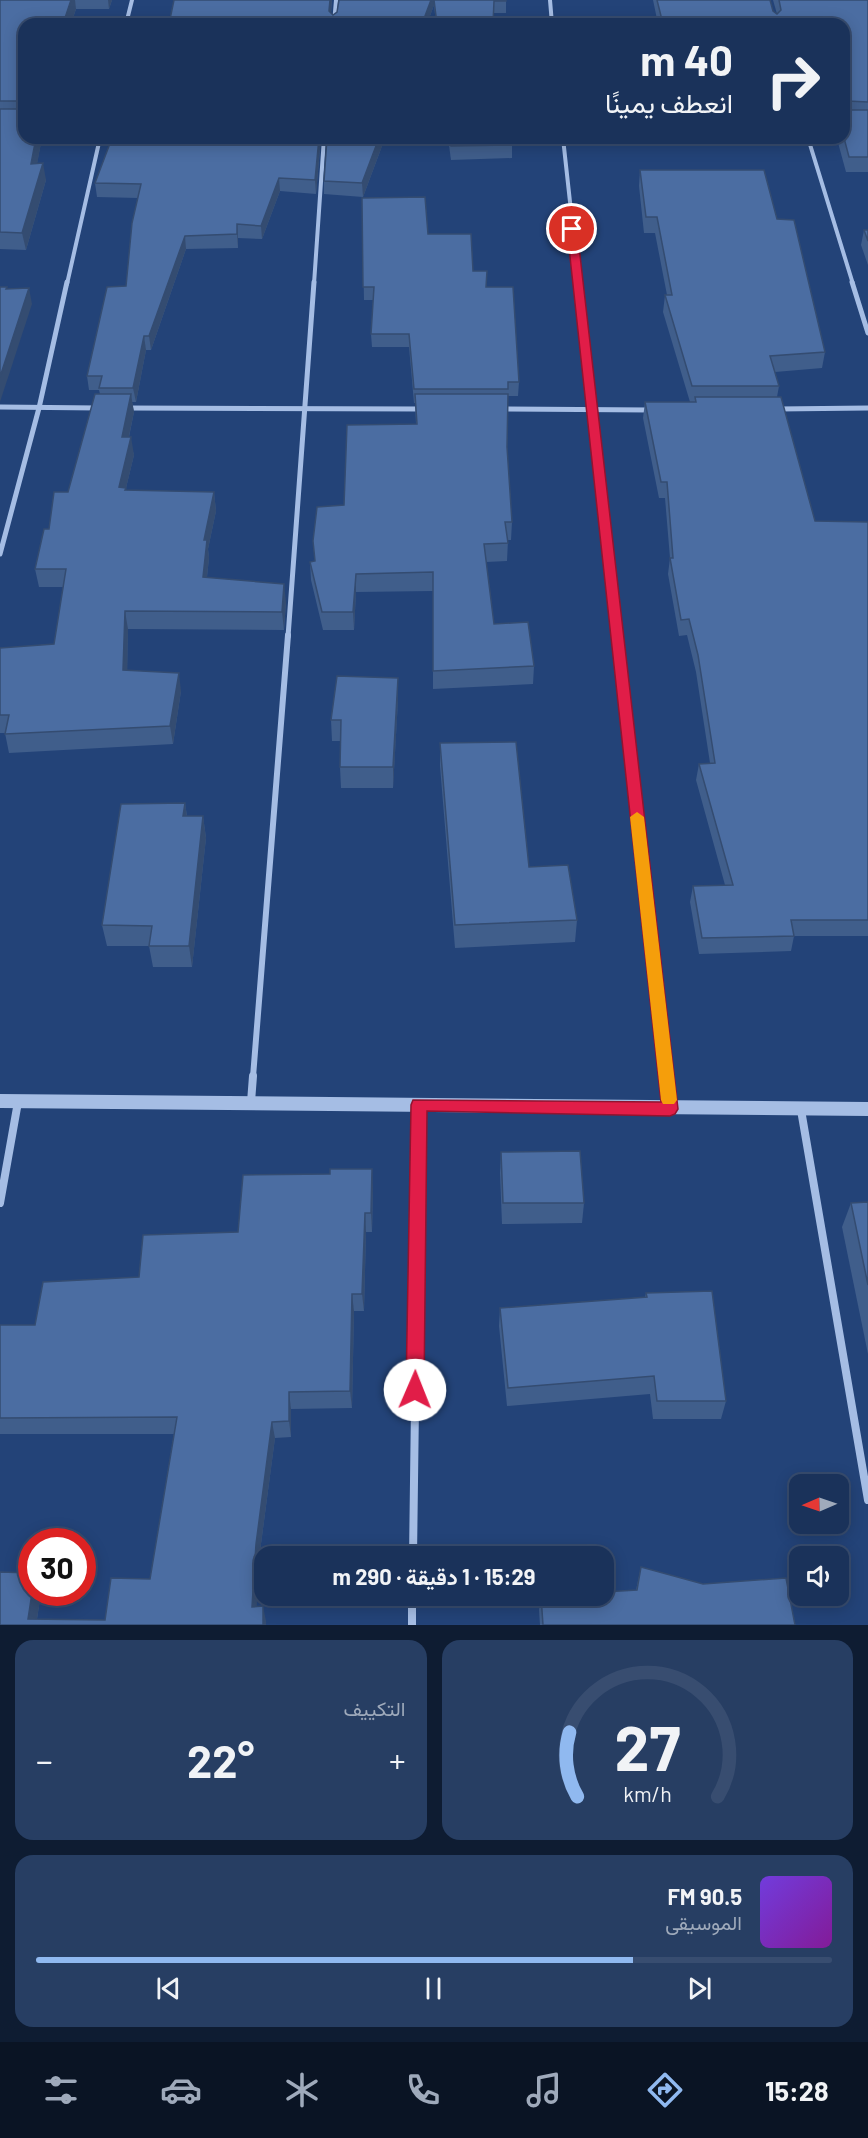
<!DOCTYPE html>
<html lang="ar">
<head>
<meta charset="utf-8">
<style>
  body { margin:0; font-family:Barlow,Vazirmatn,sans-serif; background:#273e63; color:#f1f3f6; direction:rtl; height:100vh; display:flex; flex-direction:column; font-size:22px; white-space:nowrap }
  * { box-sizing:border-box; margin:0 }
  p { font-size:20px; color:#9faabb }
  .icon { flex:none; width:33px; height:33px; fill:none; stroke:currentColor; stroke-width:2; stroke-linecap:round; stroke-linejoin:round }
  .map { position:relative; height:1625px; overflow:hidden; direction:ltr }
  .side { display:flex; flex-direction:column; gap:15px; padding:15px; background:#0e1c32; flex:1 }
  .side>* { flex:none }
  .top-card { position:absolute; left:18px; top:18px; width:832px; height:126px; border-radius:18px; box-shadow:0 3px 15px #0003,0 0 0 2px #384d70; direction:rtl; background:#1a325a; color:#f1f3f6; overflow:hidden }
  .needle { width:39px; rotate:268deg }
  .fabs { position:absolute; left:789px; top:1474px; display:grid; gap:12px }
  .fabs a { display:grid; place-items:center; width:60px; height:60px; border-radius:12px; background:#1a325a; box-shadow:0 3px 15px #0003,0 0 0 2px #384d70; font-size:30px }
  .speed { position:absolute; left:18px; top:1528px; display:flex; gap:12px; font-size:30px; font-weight:700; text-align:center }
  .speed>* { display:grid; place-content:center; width:78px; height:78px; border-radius:50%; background:#1a325a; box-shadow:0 3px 15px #0003,0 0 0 2px #384d70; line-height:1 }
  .speed .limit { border:9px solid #d22; background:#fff; color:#111 }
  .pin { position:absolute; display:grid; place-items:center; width:51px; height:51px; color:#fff; margin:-26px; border:3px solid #fff; border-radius:50%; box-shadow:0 2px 6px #0007 }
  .me { position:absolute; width:66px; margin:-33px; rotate:1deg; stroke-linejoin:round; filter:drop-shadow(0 0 4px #0008) }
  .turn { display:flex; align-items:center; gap:21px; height:126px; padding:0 18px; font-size:27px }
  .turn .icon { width:78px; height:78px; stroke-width:2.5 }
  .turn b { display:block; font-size:42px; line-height:51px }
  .big { font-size:45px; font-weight:700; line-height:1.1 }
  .side .widget { flex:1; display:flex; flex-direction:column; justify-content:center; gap:9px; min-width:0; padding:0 21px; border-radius:18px; background:#273e63 }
  .side .dial { align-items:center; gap:0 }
  .dial svg { height:156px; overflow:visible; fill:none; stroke:#384d70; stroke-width:7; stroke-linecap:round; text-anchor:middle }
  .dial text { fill:#f1f3f6; stroke:none }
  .song { display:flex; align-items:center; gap:18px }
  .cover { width:72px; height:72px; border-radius:9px; background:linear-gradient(135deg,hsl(260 70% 55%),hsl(290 70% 35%)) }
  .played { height:6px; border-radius:3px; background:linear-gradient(90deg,#90b9f0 75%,#384d70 75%) }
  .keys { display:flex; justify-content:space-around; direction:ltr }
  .heat { display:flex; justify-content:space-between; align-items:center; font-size:33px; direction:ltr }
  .side .tiles { flex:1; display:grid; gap:15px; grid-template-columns:1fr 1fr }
  .widget:last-child { grid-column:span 2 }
  .trip { position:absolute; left:254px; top:1546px; width:360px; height:60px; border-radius:18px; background:#1a325a; box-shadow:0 3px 15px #0003,0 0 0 2px #384d70; font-weight:700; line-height:60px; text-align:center; direction:rtl }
  .tabs { display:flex; height:96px; justify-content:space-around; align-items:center; background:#0a1424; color:#9faabb }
  .tabs .icon { width:42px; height:42px }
  .tabs .current { color:#90b9f0 }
  .tabs b { font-size:27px; color:#f1f3f6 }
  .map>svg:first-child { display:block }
</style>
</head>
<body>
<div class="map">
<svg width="868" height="1625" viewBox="0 0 868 1625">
  <rect width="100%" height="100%" fill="#234378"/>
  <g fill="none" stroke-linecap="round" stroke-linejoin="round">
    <!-- minor-far3 -->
    <g stroke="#a5bde4" stroke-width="4">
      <path d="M550,0l2,24"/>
      <path d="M126,24l6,-24"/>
      <path d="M334,24l2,-24"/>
      <path d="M563,138l16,146"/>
      <path d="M808,138l45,146"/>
      <path d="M67,284l33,-146"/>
      <path d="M314,284l10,-146"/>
    </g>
    <!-- minor-far2 -->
    <g stroke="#a5bde4" stroke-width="5">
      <path d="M579,282l39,355"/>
      <path d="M852,282l16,51"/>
      <path d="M0,407l98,1"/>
      <path d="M127,408l295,1"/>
      <path d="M502,409l148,1"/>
      <path d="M778,409l90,-1"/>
      <path d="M0,554l39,-146 28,-126"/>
      <path d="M288,637l26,-355"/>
    </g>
    <!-- minor-far1 -->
    <g stroke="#a5bde4" stroke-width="6">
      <path d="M618,635l48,442"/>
      <path d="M253,1077l35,-442"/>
    </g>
    <!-- minor -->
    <g stroke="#a5bde4" stroke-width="8">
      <path d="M666,1076l4,33"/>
      <path d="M251,1102l2,-26"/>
      <path d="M801,1110l67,390"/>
      <path d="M0,1203l18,-101"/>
      <path d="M413,1557l6,-452"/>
      <path d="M412,1596v29"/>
    </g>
    <!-- tertiary -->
    <path stroke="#a5bde4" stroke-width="14" d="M0,1101l868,8"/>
  </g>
  <!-- wall -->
  <g fill="#405e8b">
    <path d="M0,0h112l-3,9h-33l-5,15h-47v114h18l-5,25 9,17 -20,70 -26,-1z"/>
    <path d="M174,0h158l-1,13 2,2 4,-3 2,-12 167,1v12h-13v11h-57l-2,-19 -7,19h-258z"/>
    <path d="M653,0h117l3,11 4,3 -4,-14h95v172h-22l-9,-33h-20l-1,-1h28v-114h-186z"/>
    <path d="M147,138h174l-5,56 -36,-3 -18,48 -24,-1v10l-52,1 -35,101h-5l-10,52h-4l2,10 -5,25 5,18 -8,33v2l88,2 2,19 -8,38 1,9 -2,19 79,25 -2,28 -156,-1 -1,42 54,20 -8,53 -164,9 -4,-20h-5v-85l54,-4 9,-57h-24l-4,-18 14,-40 19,-37 32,-98 -1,-4h-10l-2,-14 39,-90 12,-88 -41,-1 -2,-14z"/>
    <path d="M385,138l-22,59 -39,-3v-13z"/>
    <path d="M448,138h63l1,7v13l-61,2z"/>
    <path d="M640,170l137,49 48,133 -3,16 -47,4 4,14 -2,11 38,124 53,1v414h-74l-3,15 -92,3 -9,-52 3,-16 32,-1 -29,-105 3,-16 11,-1 -14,-91 -9,-37 -8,1 -11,-62 2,-16 -5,-60h-6l-16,-80 2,-16h45l-27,-90 2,-17h2l-12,-62h-11l-5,-47z"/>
    <path d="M362,198l66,36 45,37 14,16 32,95 -1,14h-10l-1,51 5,75 -1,18h-3l-1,21 -21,1 8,62 40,42 -1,18 -100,5v-98l-77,1 -2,38h-31l-12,-50 -1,-18 5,-1 29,-56 72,-81 -1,-21h-1l-5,-56h-37l-1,-13 2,-34h-9z"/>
    <path d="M864,230h4v35l-7,-20z"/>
    <path d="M398,700l-5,88h-52l-1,-21 1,-26h-9l-1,-21z"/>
    <path d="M440,743l89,124 48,53 -2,22 -120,6 -15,-182z"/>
    <path d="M185,803l2,13h16l3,22 -14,129h-39l-4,-21h-42l-5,-21z"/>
    <path d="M501,1152l83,51 -2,20 -80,1 -2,-51z"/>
    <path d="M373,1188l-1,44h-6l-2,79h-10l-2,97 -61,1v28l-16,1 -16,121 -3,48 10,14 -266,4 32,-32h9l-4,26 68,1 45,-41 24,-145h-174v-109h35l203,-93z"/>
    <path d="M868,1202v152l-26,-127 9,-24z"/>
    <path d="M646,1293l80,108 -5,18h-68l-3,-25 -143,12 -8,-80 1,-18 145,-11z"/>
    <path d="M641,1567l154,58h-255l-1,-15 2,-14 95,-6z"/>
  </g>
  <!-- shaded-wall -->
  <g fill="#344c71">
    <path d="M71,0h4l1,9 -5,15h-8z"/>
    <path d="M108,0h4l-3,9z"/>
    <path d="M330,0h2l-2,24 -1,-13z"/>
    <path d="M431,0h3v5l-7,19h-5z"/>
    <path d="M36,138h6l-8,43 -3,-17z"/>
    <path d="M319,138h2l-5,56 -1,-14z"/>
    <path d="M379,138h6l-22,59 -1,-14z"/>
    <path d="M43,163l3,17 -20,70 -4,-17z"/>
    <path d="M279,178l1,13 -18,48 -1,-13z"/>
    <path d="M237,224l1,14v10l-1,-14z"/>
    <path d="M185,236l1,13 -35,101 -2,-14z"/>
    <path d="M29,288l3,16 -32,98v-25z"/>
    <path d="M144,336l2,14 -10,52 -3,-14z"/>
    <path d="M131,394l3,18 -9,43 -3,-18z"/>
    <path d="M131,437l3,18 -8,33 3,18 -10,-19z"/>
    <path d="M214,492l2,19 -8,38 1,9 -4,37 -2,-18 1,-37z"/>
    <path d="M356,574v18l-2,38 -1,-18z"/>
    <path d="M284,584l2,18 -2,28 -2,-18z"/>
    <path d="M125,611l3,18 -1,60 -4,-19z"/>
    <path d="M179,673l2,18 -8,53 -3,-18z"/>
    <path d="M398,678v22l-5,88v-21z"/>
    <path d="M185,803l3,21 -5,-8z"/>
    <path d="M203,816l3,22 -14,129 -3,-21z"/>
    <path d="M372,1169l1,19 -1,44 -1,-19z"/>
    <path d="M365,1213l1,19 -2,79 -2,-17z"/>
    <path d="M352,1294l2,17 -2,97 -2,-17z"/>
    <path d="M289,1392l2,17v28l-2,-16z"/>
    <path d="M272,1422l3,16 -16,121 -3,62 -4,-14 4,-63z"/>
    <path d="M32,1593h9l-5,32 -8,-6z"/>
    <path d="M263,1606l3,15v4h-3z"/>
  </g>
  <!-- building -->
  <g fill="#4b6da2" stroke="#344c71" stroke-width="1.5">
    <path d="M0,0h71l-8,24h-39v80l-2,-3h-22z"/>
    <path d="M174,0h156l-1,11 4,4 4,-3 2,-12h92l-9,24h-253z"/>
    <path d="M434,0h72v1h-12l-1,23h-56z"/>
    <path d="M657,0h113l3,11 4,3 4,-4 -2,-10h89v102l-21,-1 -3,2v-79h-181z"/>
    <path d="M24,107v31h12l-5,26 12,-1 -21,70 -22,-1v-123h21z"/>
    <path d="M844,108l2,2h22v47h-19l-5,-19z"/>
    <path d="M112,138h207l-4,42 -36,-2 -18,48 -24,-2v10l-52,2 -36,100h-5l-11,52h-34l3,-12h-15l20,-89 19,-1 6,-63 9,-39 -46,-1z"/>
    <path d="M327,138h52l-17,45 -38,-2z"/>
    <path d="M450,138h61l1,7 -61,1z"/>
    <path d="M640,170h124l13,49 17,1 31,132 -55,4 9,30h-87l-27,-91h7l-15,-78h-11z"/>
    <path d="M425,197l3,37h43l2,37h14l-1,16h27l6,95h-11v7h-94l-5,-55h-38l3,-47h-11l-1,-89z"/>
    <path d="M864,230h4v11z"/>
    <path d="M0,287h7l-1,2 23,-1 -29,89z"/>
    <path d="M95,394h36l-9,43h9l-12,50 7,1 -1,2 89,2 -10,48h3l-4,37 81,7 -2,28 -157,-1 -2,59 56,3 -9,53 -165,8 4,-19h-9v-67l54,-4 12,-75h-31l9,-40h5l5,-37h14z"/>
    <path d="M415,394h93l-1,53 5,75h-7l3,21 -24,1 10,80 34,-2 6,44 -101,5v-99l-77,2 -3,38h-31l-12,-50 5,-1 -2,-20 4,-34 27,-2 3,-80 70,-1z"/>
    <path d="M695,397h86l34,124 53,1v398h-77l3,16 -92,2 -9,-52 40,-1 -34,-121 16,-1 -17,-108 -9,-36 -8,1 -11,-62h3l-6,-76h-6l-16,-80h51z"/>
    <path d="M337,676l61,2 -5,89h-53l1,-47h-10z"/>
    <path d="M516,742l13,125 39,-2 9,55 -122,5 -15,-182z"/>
    <path d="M185,803l-2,13h20l-14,130h-40l3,-20 -50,-1 19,-121z"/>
    <path d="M580,1151l4,52h-81l-2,-51z"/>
    <path d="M330,1169h42l-1,44h-6l-3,81h-10l-2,97 -61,1v29l-17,1 -16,122 -4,63 11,-1v19h-263v-53l32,1v20l-4,26 77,1 6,-42 39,1 27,-162 -177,1v-93h35l8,-43 96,-5 4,-42 95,-3 5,-57 87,-1z"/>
    <path d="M868,1202v83l-17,-82z"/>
    <path d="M712,1291l14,110h-69l-3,-25 -146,12 -8,-80 147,-11 -1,-4z"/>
    <path d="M641,1567l62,17 83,-6 9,47h-252l-2,-29h62v-4l34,-2z"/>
  </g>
  <!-- route -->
  <path fill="#e11d48" stroke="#92132f" stroke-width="1.5" d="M572,226l5,3 101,880 -3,5 -5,2 -243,-5 -3,279 -3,6 -6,3 -6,-3 -3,-6 5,-285 2,-5 248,2 -94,-873z"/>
  <!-- slow -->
  <path fill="#f59e0b" d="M637,812l7,5 33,283 -3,4h-11l-2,-4 -31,-283z"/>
</svg>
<div class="fabs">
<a><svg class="needle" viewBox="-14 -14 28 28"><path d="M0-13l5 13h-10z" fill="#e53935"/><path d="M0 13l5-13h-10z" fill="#9faabb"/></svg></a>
<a><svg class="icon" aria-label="sound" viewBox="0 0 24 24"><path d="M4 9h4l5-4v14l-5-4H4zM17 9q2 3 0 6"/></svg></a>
</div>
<div class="speed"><div class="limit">30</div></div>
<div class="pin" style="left:572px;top:229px;background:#d93025"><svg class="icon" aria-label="arrive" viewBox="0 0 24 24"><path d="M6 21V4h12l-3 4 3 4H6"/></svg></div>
<svg class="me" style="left:415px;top:1390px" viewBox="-20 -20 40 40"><circle r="19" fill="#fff"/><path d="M0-13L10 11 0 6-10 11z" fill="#e11d48"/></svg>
<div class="trip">15:29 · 1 دقيقة · 290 m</div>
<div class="top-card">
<div class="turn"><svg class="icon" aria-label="right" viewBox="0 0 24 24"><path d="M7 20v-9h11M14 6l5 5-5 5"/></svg><div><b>40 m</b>انعطف يمينًا</div></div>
</div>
</div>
<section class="side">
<div class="tiles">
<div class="widget dial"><svg viewBox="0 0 100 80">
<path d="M14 69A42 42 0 1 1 86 69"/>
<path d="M14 69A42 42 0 0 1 10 36" stroke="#90b9f0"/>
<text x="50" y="56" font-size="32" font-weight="700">27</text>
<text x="50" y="72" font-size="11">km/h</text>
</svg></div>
<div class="widget"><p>التكييف</p>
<div class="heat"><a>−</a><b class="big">22°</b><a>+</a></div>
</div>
<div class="widget">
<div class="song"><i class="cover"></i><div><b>90.5 FM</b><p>الموسيقى</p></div></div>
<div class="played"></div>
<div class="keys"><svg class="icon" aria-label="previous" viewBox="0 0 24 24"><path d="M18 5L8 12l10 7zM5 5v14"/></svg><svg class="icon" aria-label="pause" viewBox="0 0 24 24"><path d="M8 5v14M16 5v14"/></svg><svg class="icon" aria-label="next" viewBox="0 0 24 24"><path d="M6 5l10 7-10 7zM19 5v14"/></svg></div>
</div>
</div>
</section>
<nav class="tabs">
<b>15:28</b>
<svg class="icon current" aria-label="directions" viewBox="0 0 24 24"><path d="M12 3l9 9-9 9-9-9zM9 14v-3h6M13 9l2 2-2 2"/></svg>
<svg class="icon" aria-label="music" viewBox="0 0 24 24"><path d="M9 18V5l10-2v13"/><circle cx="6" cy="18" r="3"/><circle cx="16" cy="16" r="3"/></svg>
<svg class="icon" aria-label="phone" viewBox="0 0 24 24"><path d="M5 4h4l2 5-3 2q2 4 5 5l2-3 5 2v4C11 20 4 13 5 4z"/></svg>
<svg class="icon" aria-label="climate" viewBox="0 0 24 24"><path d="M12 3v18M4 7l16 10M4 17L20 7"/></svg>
<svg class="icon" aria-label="car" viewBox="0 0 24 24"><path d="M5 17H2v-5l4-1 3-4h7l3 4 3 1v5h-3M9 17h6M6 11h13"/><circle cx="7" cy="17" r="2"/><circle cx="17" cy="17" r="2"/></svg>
<svg class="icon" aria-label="filters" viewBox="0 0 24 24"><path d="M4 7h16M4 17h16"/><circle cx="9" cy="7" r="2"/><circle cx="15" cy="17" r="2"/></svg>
</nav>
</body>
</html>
